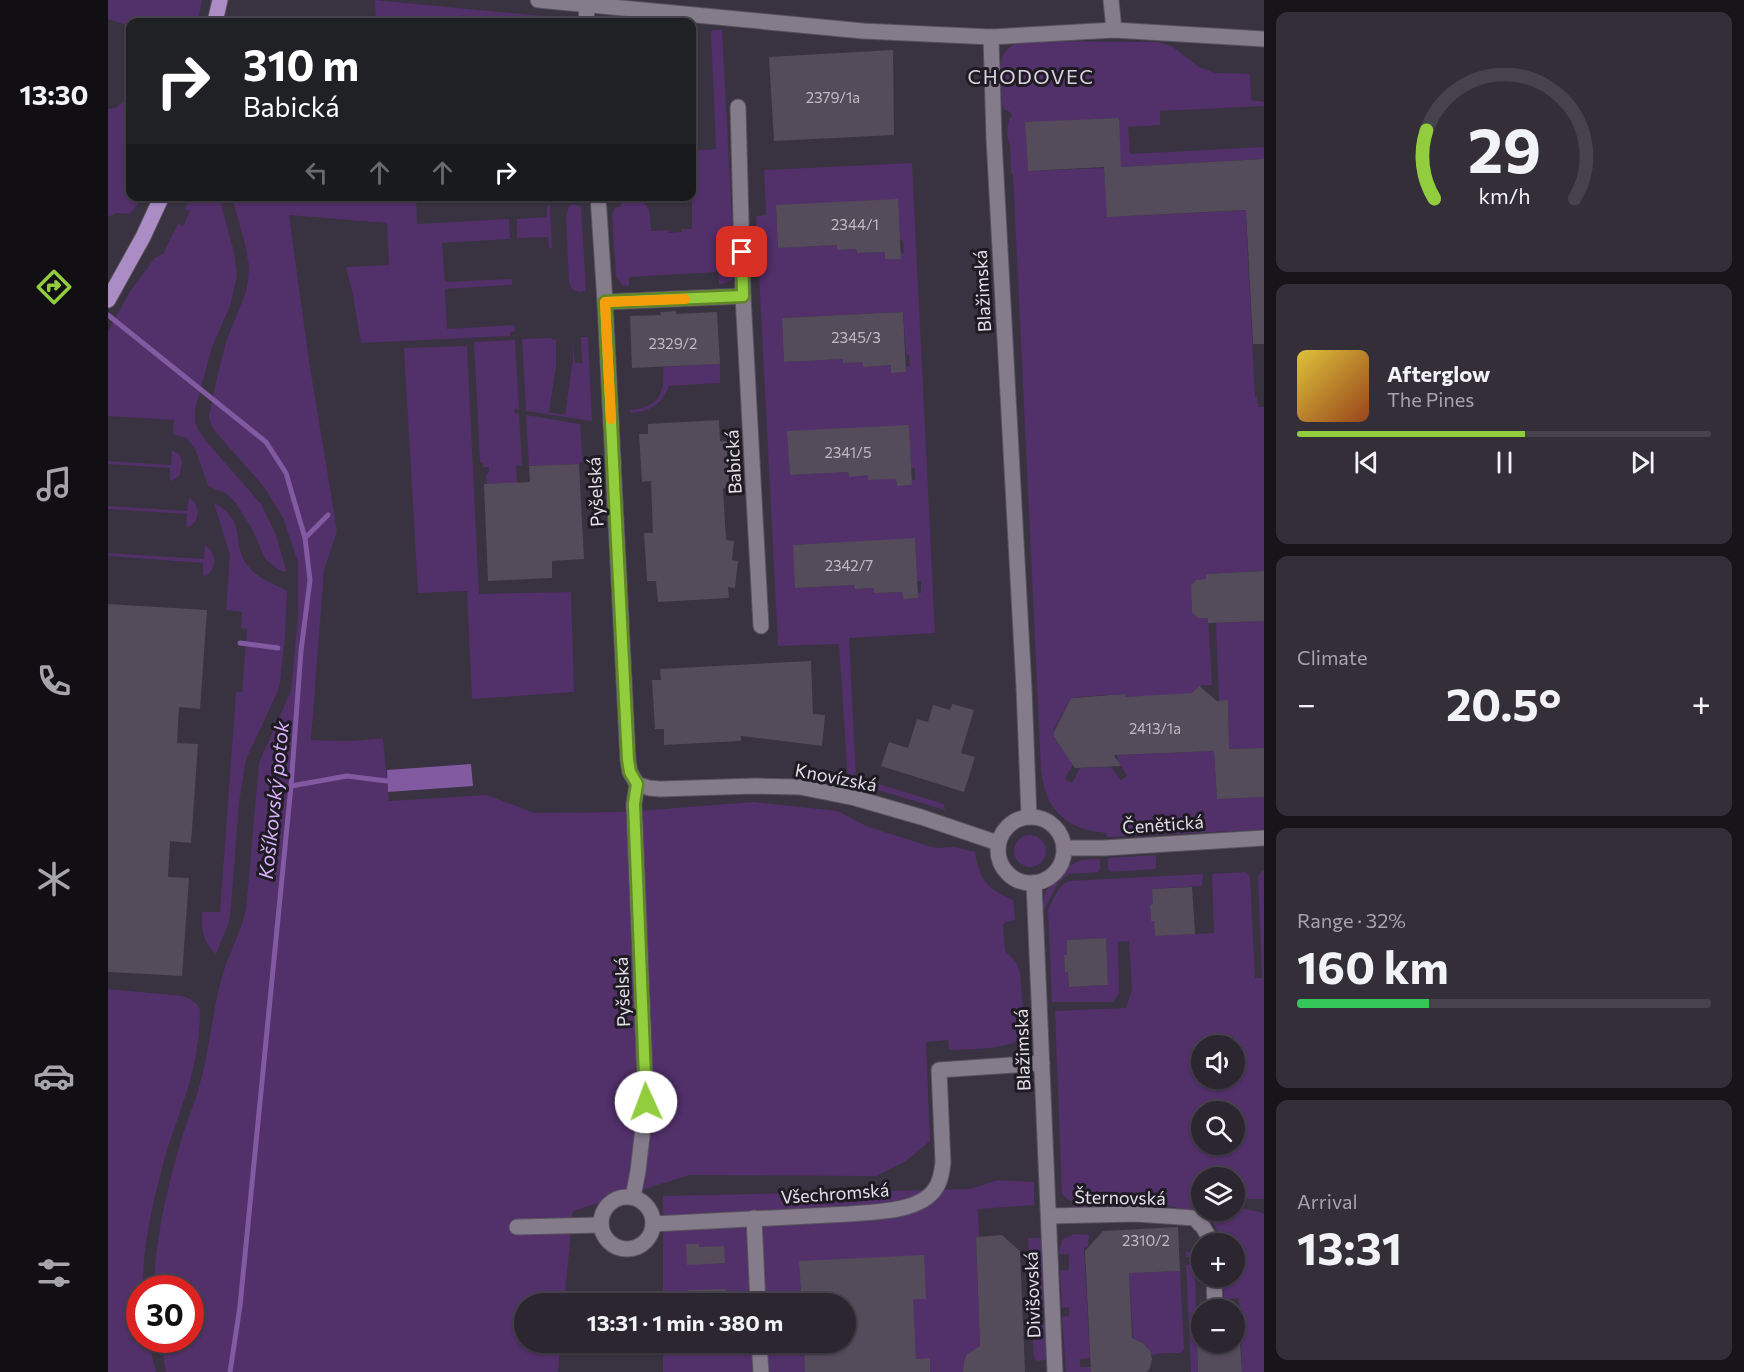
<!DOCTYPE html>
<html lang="en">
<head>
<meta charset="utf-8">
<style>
  body { margin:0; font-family:Commissioner,sans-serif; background:#332e38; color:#f1f3f6; height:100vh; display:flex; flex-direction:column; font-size:22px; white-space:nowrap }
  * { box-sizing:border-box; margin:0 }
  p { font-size:20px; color:#a6a5ab }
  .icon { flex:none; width:33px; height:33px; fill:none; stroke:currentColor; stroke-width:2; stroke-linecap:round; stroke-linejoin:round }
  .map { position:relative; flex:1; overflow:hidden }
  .panel { display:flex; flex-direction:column; gap:12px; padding:12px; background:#18151a; width:480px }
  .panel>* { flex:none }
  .banner { position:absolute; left:18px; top:18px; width:570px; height:183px; border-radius:12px; box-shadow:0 2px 4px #0004,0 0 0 2px #47434c; background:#202124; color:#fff; overflow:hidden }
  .fabs { position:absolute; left:1083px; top:1035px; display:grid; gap:12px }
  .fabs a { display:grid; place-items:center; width:54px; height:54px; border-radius:50%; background:#2b2630; box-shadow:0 2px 4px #0004,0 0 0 2px #47434c; font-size:30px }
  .speed { position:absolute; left:18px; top:1275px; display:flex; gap:12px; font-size:30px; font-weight:700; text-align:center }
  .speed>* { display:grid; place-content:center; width:78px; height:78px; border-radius:50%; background:#2b2630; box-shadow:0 2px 4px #0004,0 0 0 2px #47434c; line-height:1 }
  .speed .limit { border:9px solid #d22; background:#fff; color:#111 }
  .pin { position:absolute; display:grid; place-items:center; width:51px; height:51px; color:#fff; margin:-26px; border-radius:12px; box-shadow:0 3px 9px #0006 }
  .me { position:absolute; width:66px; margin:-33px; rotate:358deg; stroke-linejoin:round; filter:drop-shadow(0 0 4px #0008) }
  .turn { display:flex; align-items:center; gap:21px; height:126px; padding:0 18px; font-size:27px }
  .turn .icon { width:78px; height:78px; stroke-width:2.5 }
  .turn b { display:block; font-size:42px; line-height:51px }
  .lanes { display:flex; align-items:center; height:57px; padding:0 18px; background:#0003; justify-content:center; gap:30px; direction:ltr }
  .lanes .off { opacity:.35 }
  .big { font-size:45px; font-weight:700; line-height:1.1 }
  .panel .widget { flex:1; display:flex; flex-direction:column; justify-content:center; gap:9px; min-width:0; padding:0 21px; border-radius:12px; background:#332e38 }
  .panel .dial { align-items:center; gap:0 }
  .dial svg { height:156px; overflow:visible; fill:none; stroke:#47434c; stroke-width:7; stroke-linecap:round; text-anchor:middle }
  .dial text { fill:#f1f3f6; stroke:none }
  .song { display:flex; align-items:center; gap:18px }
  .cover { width:72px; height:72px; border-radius:9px; background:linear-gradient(135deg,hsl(50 70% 55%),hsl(20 70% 35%)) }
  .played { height:6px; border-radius:3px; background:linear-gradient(90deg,#92cd3e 55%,#47434c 55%) }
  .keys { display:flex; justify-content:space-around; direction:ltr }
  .heat { display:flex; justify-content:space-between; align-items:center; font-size:33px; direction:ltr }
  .charge { height:9px; border-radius:4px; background:linear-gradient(90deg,#34c759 32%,#47434c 0) }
  .trip { position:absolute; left:406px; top:1293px; width:342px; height:60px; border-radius:30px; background:#2b2630; box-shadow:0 2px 4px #0004,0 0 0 2px #47434c; font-weight:700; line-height:60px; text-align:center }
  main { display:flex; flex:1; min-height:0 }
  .dock { display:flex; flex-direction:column; width:108px; justify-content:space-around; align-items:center; background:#110f13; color:#a6a5ab }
  .dock .icon { width:42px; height:42px }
  .dock .active { color:#92cd3e }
  .dock b { font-size:27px; color:#f1f3f6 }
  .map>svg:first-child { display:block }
</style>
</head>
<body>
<main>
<nav class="dock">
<b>13:30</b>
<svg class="icon active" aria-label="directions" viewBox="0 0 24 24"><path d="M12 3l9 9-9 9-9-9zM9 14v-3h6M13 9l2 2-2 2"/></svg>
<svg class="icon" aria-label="music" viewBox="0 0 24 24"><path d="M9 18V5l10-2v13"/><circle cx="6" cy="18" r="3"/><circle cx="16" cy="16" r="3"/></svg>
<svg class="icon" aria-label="phone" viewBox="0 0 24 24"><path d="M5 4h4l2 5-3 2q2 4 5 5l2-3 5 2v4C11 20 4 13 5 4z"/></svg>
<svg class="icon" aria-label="climate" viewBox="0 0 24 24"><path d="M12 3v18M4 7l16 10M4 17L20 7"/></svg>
<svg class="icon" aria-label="car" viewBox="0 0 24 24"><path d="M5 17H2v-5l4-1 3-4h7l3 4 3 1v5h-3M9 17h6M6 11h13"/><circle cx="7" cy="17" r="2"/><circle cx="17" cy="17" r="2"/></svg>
<svg class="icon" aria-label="filters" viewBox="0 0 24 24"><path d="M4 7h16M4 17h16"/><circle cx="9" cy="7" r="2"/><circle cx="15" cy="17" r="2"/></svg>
</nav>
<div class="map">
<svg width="1156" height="1372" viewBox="0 0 1156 1372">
  <rect width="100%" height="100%" fill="#393240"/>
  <!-- green -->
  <g fill="#52306a" fill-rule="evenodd">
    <path d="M0,0h94l-4,22h-68v8l-4,-5 -18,-6z"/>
    <path d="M267,0l177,17 13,5h-189z"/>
    <path d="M604,30h10l13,245 -4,6 -12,4 -1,-13 -89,5v9l-7,-1 -6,-9 -4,-62 3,-6 6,-2v-5c29,-1 28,2 30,30l17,-1 1,3 13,-1v-3h10v-78l24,-2 -5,-115z"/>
    <path d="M915,41l136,1 14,5 26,20 16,6 49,1h-14l1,26 13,2v4l-104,5v14l-32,2 2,27 134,-7v12l-143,8 -3,-49 -93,5 3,48 76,-3 4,49 147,-7 -9,10 9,177 2,1 1,9h6v164l-58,3v5l-10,1 -5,5 1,28 6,5h10l4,67h-10l-2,2 -2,-1 -3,4v4l-70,3 -1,-3h-7l-2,4 -7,-3 -33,2v1l-6,3 -16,30h2l-1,7 19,26 -8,15 7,4 8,-15 31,-1 10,13 6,-4 -9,-15 -1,-6 97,-4 3,48 47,-2v32l-7,1 -150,7 -1,-4c-40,-3 -62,-24 -65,-65l-28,-595h-2l-1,-28c-4,-8 -4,-22 2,-30l-2,-3 -6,-3 -2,-5c-1,-25 -10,-55 21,-63z"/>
    <path d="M22,98v98l13,1 -13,17 -14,-1 -8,4v-108l7,-1z"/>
    <path d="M804,163l23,470 -86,5 7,139 88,27 1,6 -97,-29 -9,-137 -60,2 -1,-2 -22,-428 10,-1 -2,-45zM668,205l127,36 1,12 -3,1 -1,5h-14l-1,-7 -28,1 -1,-4 -18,1 -1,-5 -59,3zM795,312l3,42 3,1 1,11 -4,1v5l-15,1v-8l-28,2 -1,-5 -19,1v-4l-59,3 -2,-44zM801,426l2,42h4v12h-3v5l-15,1 -1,-7 -28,-4 -19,1 -1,-4 -58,3 -2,-43zM807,539l2,42h4v12h-3v5l-15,1 -1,-7 -28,1v-5l-19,1 -1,-4 -58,3 -3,-43z"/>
    <path d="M82,197h29l15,55 3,24 -7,30 -18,41 -17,62v12l3,8 7,11 56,64 15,31 10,35 -2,2 -5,-2 -14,-11 -13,-30 -17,-27 -8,-8 -19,-8 -12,-35 -9,-13 -14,-4 1,-14 -66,-4v-85l23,-41 24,-32 8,-4 15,-30 5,2 7,-15 -5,-2z"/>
    <path d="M124,197h184l1,27 92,-5 1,20 -68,4 3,39 67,-3v6l-67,4 2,40 67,-4 1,6 -5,1v4l-149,7 -8,-48 -7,-28 43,-2 -2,-42 -98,-8 20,146 28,170 -13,39 -13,170 42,1 30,-3 6,63 98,-6 47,18 90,-1 129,-10 85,9 28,15 69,22 19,-1 21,5c4,27 13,38 38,48l2,20 -9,2 -3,3 2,26 11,11 4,10 5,66c-22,12 -51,11 -76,12l-1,-10 -22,2 4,99 -24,20 -30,15 -186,-1 -117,36 -9,92 -39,1v38l35,1 -2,29h-392l-6,-32h30v-52h-36c1,-49 13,-100 27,-147 6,-21 15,-40 20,-61 10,-38 12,-78 25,-116 7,-18 16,-36 20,-55l13,-146 32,-72 7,-76v-53l-15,-44 -18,-30 -52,-59 -3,-8 -1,-5 10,-47 8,-30 19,-47 2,-12 1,-14 -4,-22z"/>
    <path d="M466,204l7,3 5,84 -6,1 -7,-2 -4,-7 -3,-67 3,-10z"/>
    <path d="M439,205l3,1 2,42 -3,1 -1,-12 -31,1v-19l30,-2z"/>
    <path d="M473,337h7l4,84 -66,-10 -4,-72 30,-1v2l4,-1v27l-7,46 -22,-3 58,9 -20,-3 8,-56 -1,-20 3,24h7z"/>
    <path d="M407,340l4,70 -4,-1 -1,4 5,1 3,51 -6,1 1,17 -30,1 -1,-10h2l1,-7h-6v-4l-3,-1 -6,-120z"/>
    <path d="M359,346l12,248 92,-2 3,100 -102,7 -5,-108 -49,2 -14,-245z"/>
    <path d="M612,364v19l-51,3c-7,18 -19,26 -39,27v-3c29,-3 35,-16 33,-43z"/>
    <path d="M418,415l54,9 3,38h-4v2l-50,2z"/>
    <path d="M64,450l8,5 2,7 -2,13 -8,6 -2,-1v-12l-62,-4v-3l63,4z"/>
    <path d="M81,498c13,7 11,26 -3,30l1,-14 -79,-5v-3l79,5z"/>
    <path d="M106,503c34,18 16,39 34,63 10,13 26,18 39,25l-2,46 -5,46 -3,10 -31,66 -7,44 -8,104 -2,15 -13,32c-13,-11 -15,-26 -14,-42h18l16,-220h6l5,-63 -6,-1 1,-16 -16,-2 4,-55z"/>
    <path d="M97,545c11,8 13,22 1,31l-3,-1v-12l-95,-7v-3l96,6z"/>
    <path d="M1156,621v127l-35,1 -1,-48h-9l-3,-78z"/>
    <circle cx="922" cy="851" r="16"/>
    <path d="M1048,855v12l-1,2 -44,3 -3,-2v-12z"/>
    <path d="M992,859v10l-2,3 -30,2 -10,9 -15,28 1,-16 4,-7 21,-22 12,-6z"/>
    <path d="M1154,871h2v328h-29l-1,-21h-32l-1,25 -8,8 -24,-5h-13l-83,1v-5l-6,-3 -5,-5 -7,-183 71,-3 6,-18 -3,-49 -11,1 1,51 -6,9h-61l-4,-92 10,-20 7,-7 4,-2 134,-7 -1,12 -49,3v15l-3,1 1,15 3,1 1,15 59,-3 -2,-59 34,-2 3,3 1,5 5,98h7l-4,-101zM998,938l2,47 -39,2 -1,-15 -3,-1 -1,-15 3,-1v-15zM1094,1046h32v32h-32zM1094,1112h32v32h-32z"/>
    <path d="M0,989l75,7c8,3 14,6 17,14 0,18 -2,37 -6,55 -7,31 -20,61 -29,92 -11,40 -23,90 -22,131h-3v52h8l8,32h-48z"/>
    <path d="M890,1180l36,2v23l-56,4 1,27 -3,1 4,110c-12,4 -18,12 -16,25h-301v-29l183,-1v-38l-183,-1v-107l307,-7z"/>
    <path d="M1127,1207l25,5 4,2v158h-22l-3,-74 -14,1 -1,-2 -1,-20 11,-1v-32l-13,-1c-3,-13 -7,-22 -19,-29l3,-3 29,-1z"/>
    <path d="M967,1234l14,1 -1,12 -4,1 6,110 -10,1v8h11v5h-25l-4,-55 7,-1v-9l-7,1 -2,-38h9v-16h-10l1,-8 3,-7z"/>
    <path d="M920,1238h13l4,69 -11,1 -3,-3z"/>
    <path d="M1078,1251l11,3 4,3v12h-6l3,103h-7l-5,-107 9,-1 1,-7h-10z"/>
    <path d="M1072,1271l4,78 -4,4h-16l-13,2c-3,-9 -9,-15 -18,-15l-4,-67z"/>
    <path d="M925,1313h3l1,9h8l1,38 -9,1 -3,-3 -3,-43z"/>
  </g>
  <!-- water -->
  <path fill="#825aa1" d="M363,764l2,22 -85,6 -1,-22z"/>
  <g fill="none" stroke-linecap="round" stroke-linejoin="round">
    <!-- stream -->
    <g stroke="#825aa1" stroke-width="5">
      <path d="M0,315l158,127 20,31 19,65 5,42 -9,71 -10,135 -51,520 -10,66"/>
      <path d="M197,538l23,-23"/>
      <path d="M132,643l38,5"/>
      <path d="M183,786l56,-10 40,5"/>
    </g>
  </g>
  <!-- building -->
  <g fill="#544c5b">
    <path d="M785,50l1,85 -120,6 -5,-84z"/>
    <path d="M1011,118l2,49 143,-8v185h-11l-7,-134 -139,7 -3,-50 -76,4 -3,-49z"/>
    <path d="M790,199l3,60h-16v-7l-28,1 -1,-4 -19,1v-5l-59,3 -2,-43z"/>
    <path d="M568,311v3l41,-2 3,52 -88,4 -2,-52 31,-1 -1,-3z"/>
    <path d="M795,312l3,60 -15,1v-8l-28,2 -1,-5 -19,1v-4l-59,3 -2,-44z"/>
    <path d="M611,420l1,21h9l-3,20h7l-4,28 -6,-1 3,52 8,1 -2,19 6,1 -3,27 -7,-1 1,11 -71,4 -2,-21h-9l-3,-48h9l-2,-52 -9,1 -3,-48h9v-10z"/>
    <path d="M801,425l3,60 -15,1 -1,-7 -28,1v-5l-19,2 -1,-5 -58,3 -3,-44z"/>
    <path d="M471,464l5,95 -32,2v17l-64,3 -4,-97 46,-2 -1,-16z"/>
    <path d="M807,538l3,60 -15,1 -1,-7 -28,1v-5l-19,1 -1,-4 -59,3 -2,-43z"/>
    <path d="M1156,571v50l-56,2v-5h-10l-6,-5 -1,-28 5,-5 10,-1v-5z"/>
    <path d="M0,604l99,6 -7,99 -21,-2 -2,36 21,1 -7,99 -21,-2 -2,36 21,1 -7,98 -74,-4z"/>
    <path d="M703,661l2,53 12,1 -3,31 -81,-10v5l-77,4v-16h-9l-3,-49h9l-1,-11z"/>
    <path d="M1091,686l18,15 11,-1 1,49 35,-1v49l-47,2 -3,-48 -100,4 7,11 -46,2 -21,-31v-5l16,-32 3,-2 52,-4v3l67,-4z"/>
    <path d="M844,704l22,6 -13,43 14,4 -11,35 -83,-26 8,-24 19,6 9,-29 11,3 5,-17 17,5z"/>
    <path d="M1084,887l3,47 -40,2 -1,-15h-3l-1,-16 3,-1 -1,-15z"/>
    <path d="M998,938l2,47 -39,2 -1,-15h-3l-1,-17h3v-15z"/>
    <path d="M1070,1227l2,44 -51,2 3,65 11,5 7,8 2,8 -2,9 -3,4h-56l-6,-121 18,-20z"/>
    <path d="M894,1235l18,16 5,121h-62l1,-10 3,-8 13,-8 -4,-109z"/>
    <path d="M578,1244h13v3l25,-1 1,17 -38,2z"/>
    <path d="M816,1255l2,44h-13l3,60 14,-1v14h-125l-1,-30h42v-40l-44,2 -3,-43z"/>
    <path d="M618,1289l1,15h-38l-1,-14z"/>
    <path d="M1089,1342h43l2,30h-44z"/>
  </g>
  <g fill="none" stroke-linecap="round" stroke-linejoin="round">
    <defs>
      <g id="minor">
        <path d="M430,0l325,31 128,6 123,-7 150,9"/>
        <path d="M1003,0l3,30"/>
        <path d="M478,5l1,17"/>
        <path d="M883,37l3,102 30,549 5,129"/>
        <path d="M630,107l5,189 18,330"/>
        <path d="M490,196l7,106 23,458 2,12 7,12 -3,20 12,298 -8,69 -5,26"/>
        <path d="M497,302l138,-6"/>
        <path d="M529,784l12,4 11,1 95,-3 45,1 55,11 66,19 77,26"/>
        <circle cx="923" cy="850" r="33"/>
        <path d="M956,848h40l160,-10"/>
        <path d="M926,883l21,489"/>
        <circle cx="519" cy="1223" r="26"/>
        <path d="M941,1216l87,-2 58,4 9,9 10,17"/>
        <path d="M646,1218l4,86"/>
        <path d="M545,1224l196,-10c25,-2 71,-2 86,-25 6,-8 7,-18 8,-27l-4,-92 103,-7"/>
        <path d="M409,1227l84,-2"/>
        <path d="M1106,1276l1,34"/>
        <path d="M651,1342l2,30"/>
      </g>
      <g id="major">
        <path d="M107,22l5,-22"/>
        <path d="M0,300l35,-63 19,-41"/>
      </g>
    </defs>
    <!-- minor casing -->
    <use href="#minor" stroke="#57515d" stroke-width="17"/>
    <!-- major casing -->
    <use href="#major" stroke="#57515d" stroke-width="17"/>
    <!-- minor -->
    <use href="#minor" stroke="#847b8b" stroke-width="15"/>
    <!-- major -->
    <use href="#major" stroke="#ac8cc5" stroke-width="15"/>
  </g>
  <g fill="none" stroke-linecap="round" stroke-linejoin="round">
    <defs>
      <path id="route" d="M538,1102l-12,-298 3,-20 -7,-12 -2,-12 -23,-458 138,-6 -1,-44"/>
    </defs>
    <!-- route casing -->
    <use href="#route" stroke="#5f8528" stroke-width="15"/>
    <!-- route -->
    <use href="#route" stroke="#92cd3e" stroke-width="10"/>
    <!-- slow -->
    <path stroke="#f59e0b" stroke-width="10" d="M503,419l-6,-117 80,-3"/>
  </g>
  <g text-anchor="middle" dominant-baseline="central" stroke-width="6" stroke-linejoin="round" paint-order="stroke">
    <!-- number labels -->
    <g font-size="15" fill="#bfbac4">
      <text x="725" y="97">2379/1a</text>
      <text x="747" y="224">2344/1</text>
      <text x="748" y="337">2345/3</text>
      <text x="565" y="343">2329/2</text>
      <text x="740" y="452">2341/5</text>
      <text x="741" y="565">2342/7</text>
      <text x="1047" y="728">2413/1a</text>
      <text x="1038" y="1240">2310/2</text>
    </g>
    <!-- street labels -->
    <g font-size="18" fill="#e3dee7" stroke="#1f1b22">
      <text transform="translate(874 291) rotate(-93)">Blažimská</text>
      <text transform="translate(625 462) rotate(-93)">Babická</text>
      <text transform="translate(487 492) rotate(-93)">Pyšelská</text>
      <text transform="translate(728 777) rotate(11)">Knovízská</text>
      <text transform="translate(1055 824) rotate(-4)">Čenětická</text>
      <text transform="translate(514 992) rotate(-92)">Pyšelská</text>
      <text transform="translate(914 1050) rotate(-92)">Blažimská</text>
      <text transform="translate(727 1193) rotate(-4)">Všechromská</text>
      <text transform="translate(1012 1197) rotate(1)">Šternovská</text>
      <text transform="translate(924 1295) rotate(-92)">Divišovská</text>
    </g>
    <!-- neighbourhood labels -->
    <g font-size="20" letter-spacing="1.5" fill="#d8cfe1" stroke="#1f1b22">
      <text x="923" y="76">CHODOVEC</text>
    </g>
    <!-- water labels -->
    <g font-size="20" font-style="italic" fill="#dcb1ff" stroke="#1f1b22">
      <text transform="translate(165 800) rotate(-84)">Košíkovský potok</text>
    </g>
  </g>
</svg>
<div class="fabs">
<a><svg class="icon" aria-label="sound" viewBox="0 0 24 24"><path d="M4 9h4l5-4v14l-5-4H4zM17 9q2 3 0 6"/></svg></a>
<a><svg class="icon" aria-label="search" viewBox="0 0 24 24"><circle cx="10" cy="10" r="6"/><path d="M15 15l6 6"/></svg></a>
<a><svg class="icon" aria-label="layers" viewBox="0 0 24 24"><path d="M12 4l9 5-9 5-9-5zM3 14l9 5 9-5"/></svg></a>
<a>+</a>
<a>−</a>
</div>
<div class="speed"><div class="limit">30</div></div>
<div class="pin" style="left:634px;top:252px;background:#d93025"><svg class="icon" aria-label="arrive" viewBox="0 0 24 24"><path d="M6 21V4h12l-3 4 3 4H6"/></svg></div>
<svg class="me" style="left:538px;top:1102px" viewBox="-20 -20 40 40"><circle r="19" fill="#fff"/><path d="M0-13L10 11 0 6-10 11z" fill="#92cd3e"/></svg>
<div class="trip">13:31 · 1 min · 380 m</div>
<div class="banner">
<div class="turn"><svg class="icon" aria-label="right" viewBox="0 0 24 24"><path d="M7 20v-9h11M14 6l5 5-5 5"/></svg><div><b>310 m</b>Babická</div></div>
<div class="lanes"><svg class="icon off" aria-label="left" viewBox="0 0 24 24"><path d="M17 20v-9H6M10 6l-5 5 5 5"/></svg><svg class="icon off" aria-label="ahead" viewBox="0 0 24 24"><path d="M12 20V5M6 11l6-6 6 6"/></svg><svg class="icon off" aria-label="ahead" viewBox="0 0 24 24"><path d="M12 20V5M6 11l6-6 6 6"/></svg><svg class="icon" aria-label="right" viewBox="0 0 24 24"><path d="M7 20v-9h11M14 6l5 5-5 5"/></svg></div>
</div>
</div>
<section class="panel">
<div class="widget dial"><svg viewBox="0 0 100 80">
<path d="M14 69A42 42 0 1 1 86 69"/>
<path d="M14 69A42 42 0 0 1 10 34" stroke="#92cd3e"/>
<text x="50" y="56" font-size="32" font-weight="700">29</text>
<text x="50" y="72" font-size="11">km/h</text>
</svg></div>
<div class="widget">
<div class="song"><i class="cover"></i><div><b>Afterglow</b><p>The Pines</p></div></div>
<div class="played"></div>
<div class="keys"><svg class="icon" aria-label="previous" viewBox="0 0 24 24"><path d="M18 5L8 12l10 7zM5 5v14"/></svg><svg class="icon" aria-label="pause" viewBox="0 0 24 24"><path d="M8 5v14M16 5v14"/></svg><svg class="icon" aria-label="next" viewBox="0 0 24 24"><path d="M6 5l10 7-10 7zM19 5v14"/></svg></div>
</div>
<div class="widget"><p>Climate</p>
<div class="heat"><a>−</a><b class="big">20.5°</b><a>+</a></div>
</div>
<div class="widget"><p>Range · 32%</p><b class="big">160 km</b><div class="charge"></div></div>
<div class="widget"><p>Arrival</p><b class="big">13:31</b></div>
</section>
</main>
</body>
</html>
